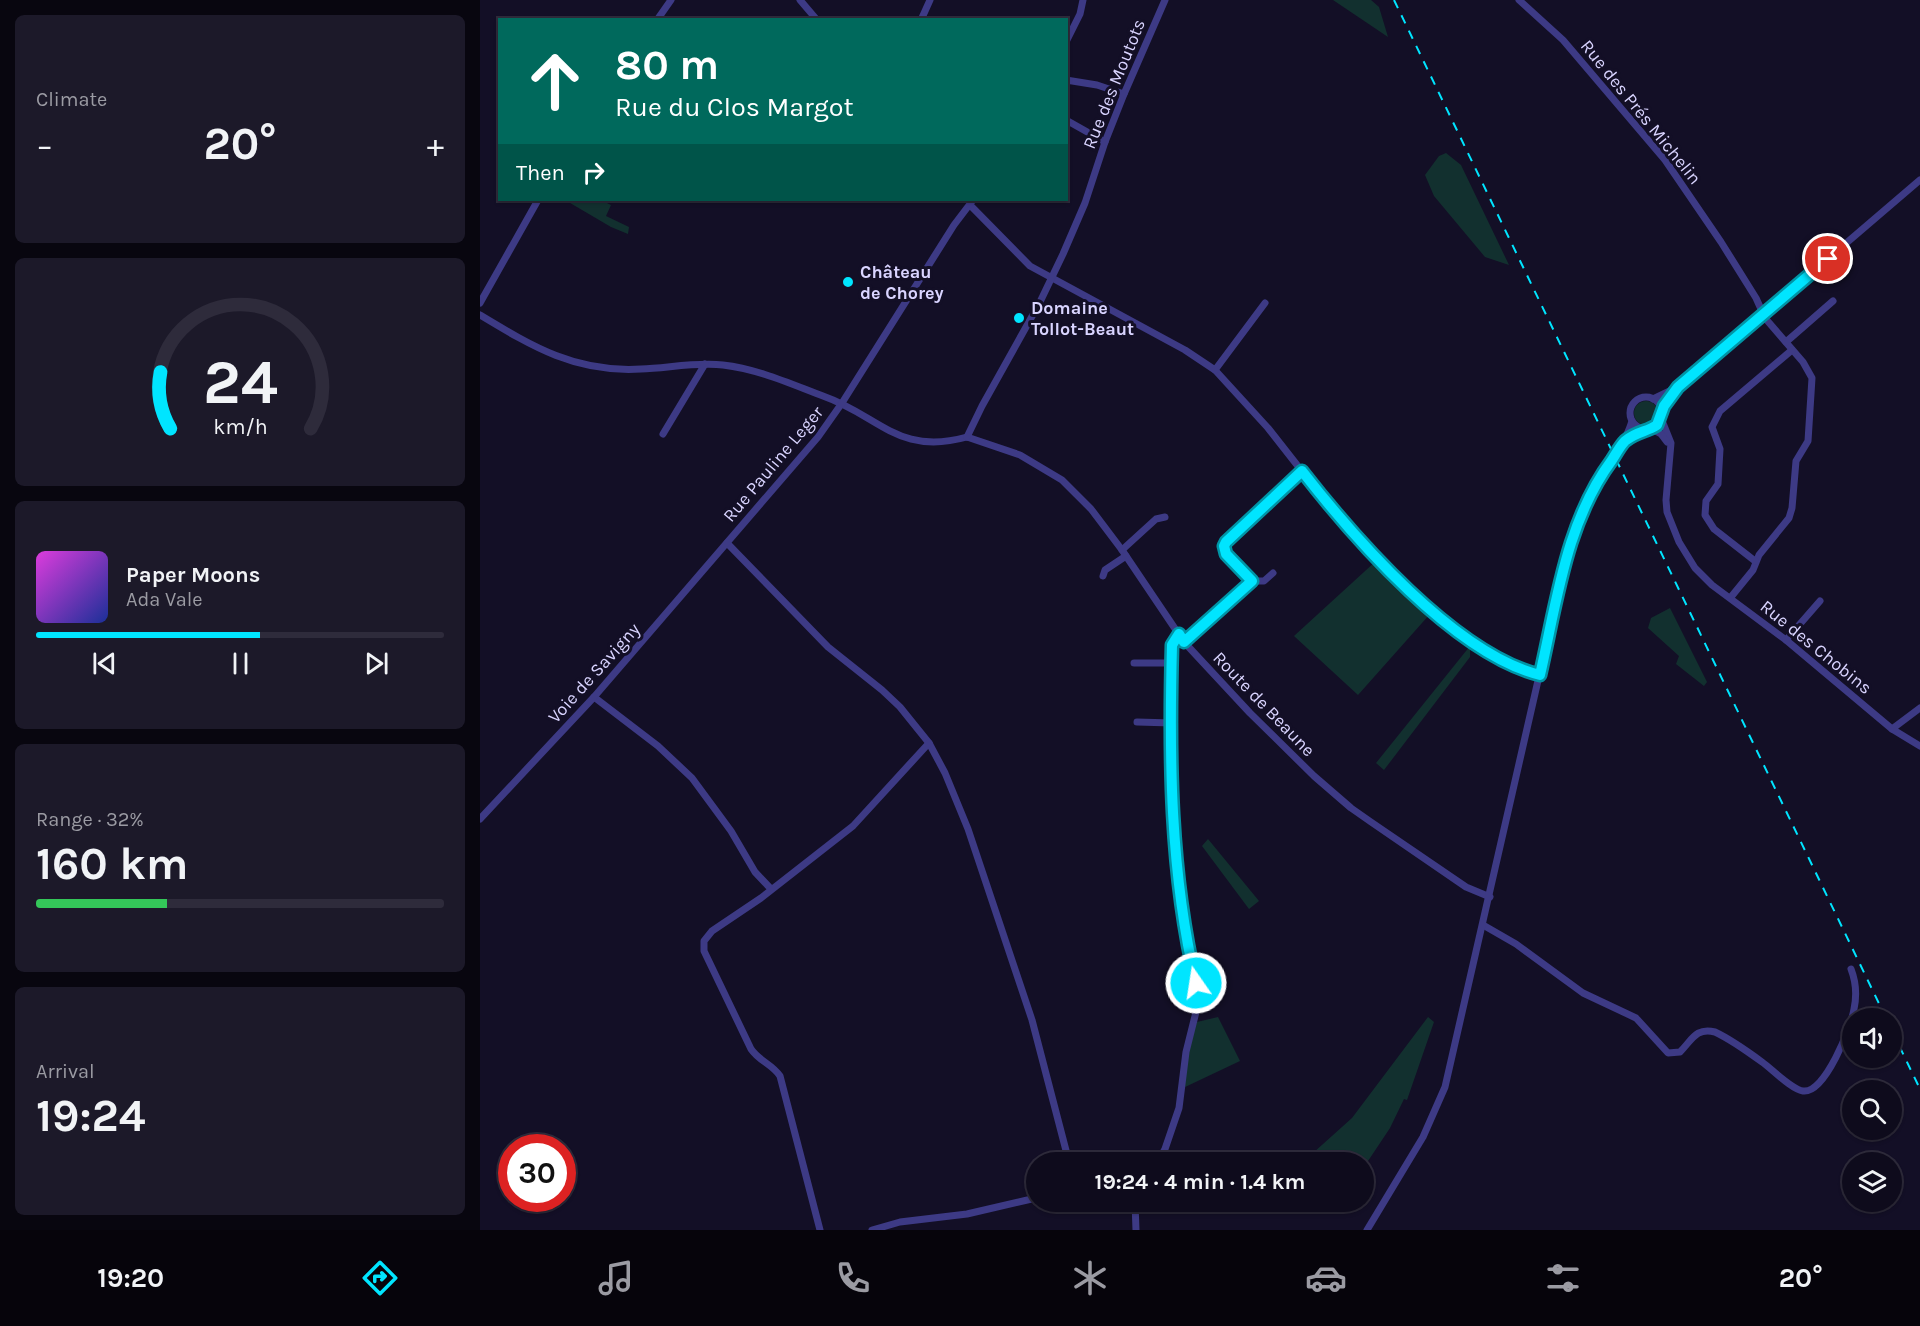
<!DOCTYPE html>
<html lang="en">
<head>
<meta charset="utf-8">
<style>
  body { margin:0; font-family:Karla,sans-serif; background:#1c1929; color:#f1f3f6; height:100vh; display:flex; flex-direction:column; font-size:22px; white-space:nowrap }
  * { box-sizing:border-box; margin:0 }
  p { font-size:20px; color:#9b9ba3 }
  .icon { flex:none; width:33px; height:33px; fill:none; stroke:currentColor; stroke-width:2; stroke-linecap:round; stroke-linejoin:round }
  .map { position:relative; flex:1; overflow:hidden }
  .sheet { display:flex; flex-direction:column; gap:15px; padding:15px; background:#08060f; width:480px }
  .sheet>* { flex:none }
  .guide { position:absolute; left:18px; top:18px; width:570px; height:183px; border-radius:0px; box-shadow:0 2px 4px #0004,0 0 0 2px #2e2b3b; background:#00695c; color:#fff; overflow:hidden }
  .tools { position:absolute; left:1362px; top:1008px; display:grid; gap:12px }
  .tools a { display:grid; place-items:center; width:60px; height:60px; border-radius:50%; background:#0e0b1c; box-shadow:0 2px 4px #0004,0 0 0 2px #2e2b3b; font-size:30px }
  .speed { position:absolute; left:18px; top:1134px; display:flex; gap:12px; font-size:30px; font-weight:700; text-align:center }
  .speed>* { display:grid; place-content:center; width:78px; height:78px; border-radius:50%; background:#0e0b1c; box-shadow:0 2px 4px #0004,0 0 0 2px #2e2b3b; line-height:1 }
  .speed .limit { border:9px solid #d22; background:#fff; color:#111 }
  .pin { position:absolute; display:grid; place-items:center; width:51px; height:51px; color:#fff; margin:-26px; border:3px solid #fff; border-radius:50%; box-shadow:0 2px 6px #0007 }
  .me { position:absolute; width:66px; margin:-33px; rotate:347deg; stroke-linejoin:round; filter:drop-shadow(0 0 4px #0008) }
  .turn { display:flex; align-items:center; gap:21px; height:126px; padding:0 18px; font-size:27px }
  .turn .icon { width:78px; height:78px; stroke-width:2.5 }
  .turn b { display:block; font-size:42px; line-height:51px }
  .then { display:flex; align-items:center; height:57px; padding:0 18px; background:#0003; gap:12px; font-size:22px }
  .big { font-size:45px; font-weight:700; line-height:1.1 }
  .sheet .widget { flex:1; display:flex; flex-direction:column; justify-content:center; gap:9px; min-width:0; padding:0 21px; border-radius:9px; background:#1c1929 }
  .sheet .dial { align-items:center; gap:0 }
  .dial svg { height:156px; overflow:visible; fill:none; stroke:#2e2b3b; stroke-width:7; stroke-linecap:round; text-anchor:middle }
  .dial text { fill:#f1f3f6; stroke:none }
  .song { display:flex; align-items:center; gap:18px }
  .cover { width:72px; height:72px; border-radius:9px; background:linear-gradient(135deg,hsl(300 70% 55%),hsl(230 70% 35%)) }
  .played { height:6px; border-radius:3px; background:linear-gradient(90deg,#00e5ff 55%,#2e2b3b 55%) }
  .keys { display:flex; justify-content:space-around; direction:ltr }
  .heat { display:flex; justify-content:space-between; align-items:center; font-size:33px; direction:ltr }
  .charge { height:9px; border-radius:4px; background:linear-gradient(90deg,#34c759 32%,#2e2b3b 0) }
  .trip { position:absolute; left:546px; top:1152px; width:348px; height:60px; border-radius:30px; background:#0e0b1c; box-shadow:0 2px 4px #0004,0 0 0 2px #2e2b3b; font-weight:700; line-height:60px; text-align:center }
  .dock { display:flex; height:96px; justify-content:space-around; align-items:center; background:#06040b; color:#9b9ba3 }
  .dock .icon { width:42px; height:42px }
  .dock .current { color:#00e5ff }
  .dock b { font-size:27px; color:#f1f3f6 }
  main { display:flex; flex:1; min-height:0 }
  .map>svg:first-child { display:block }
</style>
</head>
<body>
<main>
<section class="sheet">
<div class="widget"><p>Climate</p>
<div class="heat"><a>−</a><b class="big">20°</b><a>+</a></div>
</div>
<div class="widget dial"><svg viewBox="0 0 100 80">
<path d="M14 69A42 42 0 1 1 86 69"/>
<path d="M14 69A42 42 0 0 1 9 40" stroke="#00e5ff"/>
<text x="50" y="56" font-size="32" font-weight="700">24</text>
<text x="50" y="72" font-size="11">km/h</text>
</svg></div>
<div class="widget">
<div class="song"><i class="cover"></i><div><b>Paper Moons</b><p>Ada Vale</p></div></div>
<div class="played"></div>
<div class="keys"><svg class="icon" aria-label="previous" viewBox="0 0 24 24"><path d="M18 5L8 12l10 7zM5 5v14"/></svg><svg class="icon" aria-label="pause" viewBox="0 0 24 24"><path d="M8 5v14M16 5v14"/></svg><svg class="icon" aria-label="next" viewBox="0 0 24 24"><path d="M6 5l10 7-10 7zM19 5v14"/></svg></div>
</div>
<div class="widget"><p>Range · 32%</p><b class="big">160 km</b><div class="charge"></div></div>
<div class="widget"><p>Arrival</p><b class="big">19:24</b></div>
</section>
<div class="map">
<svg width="1440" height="1230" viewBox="0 0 1440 1230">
  <rect width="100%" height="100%" fill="#130f26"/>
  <!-- green -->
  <g fill="#12302f">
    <path d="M853,0h38l8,7 9,30z"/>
    <path d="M966,153l15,12 48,100 -24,-8 -51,-61 -9,-21 14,-19z"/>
    <path d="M85,200h36l10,5 -5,11 23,11 -1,7 -17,-7z"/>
    <circle cx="1166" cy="413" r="12"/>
    <path d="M896,561l54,53 -72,81 -64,-59z"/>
    <path d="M1190,608l37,74 -3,4 -28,-22 3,-8 -31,-28 3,-10z"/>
    <path d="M990,646v11l-86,113 -8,-7z"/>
    <path d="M728,839l51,62 -10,8 -47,-63z"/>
    <path d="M738,1017l22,44 -57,27 8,-50 6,-16z"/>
    <path d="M948,1017l6,5 -27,78 -3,-1 -14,29 -26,39v-5h-61l49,-44z"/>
  </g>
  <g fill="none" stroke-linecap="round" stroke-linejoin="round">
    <!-- minor -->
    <g stroke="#3d3a85" stroke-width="7">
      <path d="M320,0l17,20"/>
      <path d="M1039,0l44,40 102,120 56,82 35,56 9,20 38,44 9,16 -4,63 -12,20 -4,47 -3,10 -30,37 -6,15 -22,27"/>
      <path d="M177,20l14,-20"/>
      <path d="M441,20l9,-20"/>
      <path d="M586,42l14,-28 3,-14"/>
      <path d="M586,80l31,5 27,9"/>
      <path d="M586,120l39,22"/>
      <path d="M490,205l60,61 155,84 30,20 53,58 62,79 72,76 41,36 39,30 28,17 30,9"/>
      <path d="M0,303l58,-103"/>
      <path d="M0,315c53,32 96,58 161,54 27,-1 55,-7 82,-4 35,4 68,19 100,31 57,20 75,60 144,41"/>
      <path d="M1306,342l47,-41"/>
      <path d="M735,370l50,-67"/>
      <circle cx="1166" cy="413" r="16"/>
      <path d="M1173,399l25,-12 242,-207"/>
      <path d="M1182,411l13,-20"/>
      <path d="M1181,418l10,25 -5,57 1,12 12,30 16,26 17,17 74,55 106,89 28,17"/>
      <path d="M1170,428l11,6 6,8"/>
      <path d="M183,434l42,-70"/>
      <path d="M487,437l53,18 42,25 29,29 31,41 62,92 66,71 64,63 37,32 20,14 95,65 24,10"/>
      <path d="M487,437l15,-31 58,-104 23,-48 22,-51 20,-61 19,-48 41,-94"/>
      <path d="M1144,442l21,-13"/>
      <path d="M247,543l101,104 54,43 18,17 29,36 16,30 23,56 64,191 37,142"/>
      <path d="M642,550l34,-31 9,-2"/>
      <path d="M1275,561l-41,-32 -9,-14 1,-14 12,-17 2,-35 -8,-22 8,-16 72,-61"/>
      <path d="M623,576l2,-6 21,-14"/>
      <path d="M772,581h12l9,-8"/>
      <path d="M1306,640l34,-39"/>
      <path d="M704,642l68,-61 -26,-27 -2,-7 2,-5 76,-71"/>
      <path d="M654,663h38"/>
      <path d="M114,697l64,49 34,32 39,53 24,41 16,17"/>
      <path d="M657,722l35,1"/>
      <path d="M1412,729l28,-21"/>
      <path d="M0,819l114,-122 224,-260 24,-34 112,-178 19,-25"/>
      <path d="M1003,925l33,19 67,49 53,25 32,35 12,-1c12,-12 16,-25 35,-20 17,8 32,19 47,30 10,7 29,27 41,29 22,3 48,-64 51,-82 3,-14 2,-27 -3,-40"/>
      <path d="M678,1162l7,-13 14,-41 7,-56 12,-48 -2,-21 -8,-36 -16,-134v-168l7,-11"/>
      <path d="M655,1202l1,28"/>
      <path d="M340,1230l-40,-154c-8,-12 -21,-15 -29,-27l-47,-98v-10l8,-10 49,-33 92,-72 76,-83"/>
      <path d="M392,1230l28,-8 67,-8 69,-16"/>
      <path d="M887,1230l56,-93 22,-50 119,-520c8,-29 17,-57 31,-83 13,-21 30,-39 37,-63"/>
    </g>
    <!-- rail -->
    <g stroke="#00e5ff" stroke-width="2" stroke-dasharray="9 8" stroke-linecap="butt">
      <path d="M914,0l492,1018"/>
      <path d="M1412,1031l28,58"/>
    </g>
  </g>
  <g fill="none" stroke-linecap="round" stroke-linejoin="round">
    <defs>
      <path id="route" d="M716,983c-26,-110 -27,-226 -24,-338l7,-11 5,8 68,-61 -26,-27 -2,-8 2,-4 76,-71c53,68 153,183 238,204 17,-74 26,-153 72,-215 4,-6 8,-14 13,-19 12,-10 22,-9 32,-16l7,-19 14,-19 150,-128"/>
    </defs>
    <!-- route casing -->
    <use href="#route" stroke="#0095a6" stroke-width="15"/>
    <!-- route -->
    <use href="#route" stroke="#00e5ff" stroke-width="10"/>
  </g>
  <!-- markers -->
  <g fill="#00e5ff" stroke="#130f26" stroke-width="2">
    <circle cx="368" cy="282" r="6"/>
    <circle cx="539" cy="318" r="6"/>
  </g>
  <g text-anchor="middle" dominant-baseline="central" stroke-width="6" stroke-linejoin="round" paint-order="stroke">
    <!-- street labels -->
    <g font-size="18" fill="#d9d4ff" stroke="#130f26">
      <text transform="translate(634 84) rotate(-68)">Rue des Moutots</text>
      <text transform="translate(1161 112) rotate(51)">Rue des Prés Michelin</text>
      <text transform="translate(293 464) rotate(-50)">Rue Pauline Leger</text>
      <text transform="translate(1336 647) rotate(39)">Rue des Chobins</text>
      <text transform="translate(114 673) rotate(-48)">Voie de Savigny</text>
      <text transform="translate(784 704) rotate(46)">Route de Beaune</text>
    </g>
    <!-- poi labels -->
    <g font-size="18" font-weight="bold" fill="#d9d4ff" stroke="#130f26" text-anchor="start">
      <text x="380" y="272">Château<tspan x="380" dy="21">de Chorey</tspan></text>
      <text x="551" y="308">Domaine<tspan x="551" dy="21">Tollot-Beaut</tspan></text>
    </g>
  </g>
</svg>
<div class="tools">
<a><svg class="icon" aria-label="sound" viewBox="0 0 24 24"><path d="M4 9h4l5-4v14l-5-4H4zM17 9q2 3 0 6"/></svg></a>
<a><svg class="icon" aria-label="search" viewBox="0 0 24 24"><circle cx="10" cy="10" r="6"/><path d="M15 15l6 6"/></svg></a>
<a><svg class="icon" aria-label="layers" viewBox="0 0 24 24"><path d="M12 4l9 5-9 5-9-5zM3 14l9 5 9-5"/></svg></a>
</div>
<div class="speed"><div class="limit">30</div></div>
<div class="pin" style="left:1348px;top:259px;background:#d93025"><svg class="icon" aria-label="arrive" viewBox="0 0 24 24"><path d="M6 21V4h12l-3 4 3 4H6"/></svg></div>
<svg class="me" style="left:716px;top:983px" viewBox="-20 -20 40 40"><circle r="17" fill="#00e5ff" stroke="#fff" stroke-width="3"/><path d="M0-11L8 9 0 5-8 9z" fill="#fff"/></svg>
<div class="trip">19:24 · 4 min · 1.4 km</div>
<div class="guide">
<div class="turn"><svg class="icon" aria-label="ahead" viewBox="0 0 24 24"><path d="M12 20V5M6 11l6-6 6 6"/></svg><div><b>80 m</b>Rue du Clos Margot</div></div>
<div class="then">Then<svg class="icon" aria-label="right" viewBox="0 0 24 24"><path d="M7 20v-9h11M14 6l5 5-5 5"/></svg></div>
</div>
</div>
</main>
<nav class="dock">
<b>19:20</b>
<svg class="icon current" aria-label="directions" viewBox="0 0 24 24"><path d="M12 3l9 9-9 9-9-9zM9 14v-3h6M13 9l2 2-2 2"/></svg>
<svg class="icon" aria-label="music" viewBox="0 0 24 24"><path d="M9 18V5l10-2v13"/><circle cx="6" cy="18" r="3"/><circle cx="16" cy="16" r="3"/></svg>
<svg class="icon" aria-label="phone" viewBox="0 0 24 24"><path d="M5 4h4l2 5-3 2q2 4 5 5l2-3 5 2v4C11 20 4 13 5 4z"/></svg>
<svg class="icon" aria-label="climate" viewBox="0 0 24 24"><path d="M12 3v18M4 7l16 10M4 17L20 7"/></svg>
<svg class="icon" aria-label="car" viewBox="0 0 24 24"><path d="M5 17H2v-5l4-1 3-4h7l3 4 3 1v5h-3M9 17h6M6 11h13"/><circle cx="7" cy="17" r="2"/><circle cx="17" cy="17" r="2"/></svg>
<svg class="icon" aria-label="filters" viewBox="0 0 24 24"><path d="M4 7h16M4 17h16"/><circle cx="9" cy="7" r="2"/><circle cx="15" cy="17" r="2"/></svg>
<b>20°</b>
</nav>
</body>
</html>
